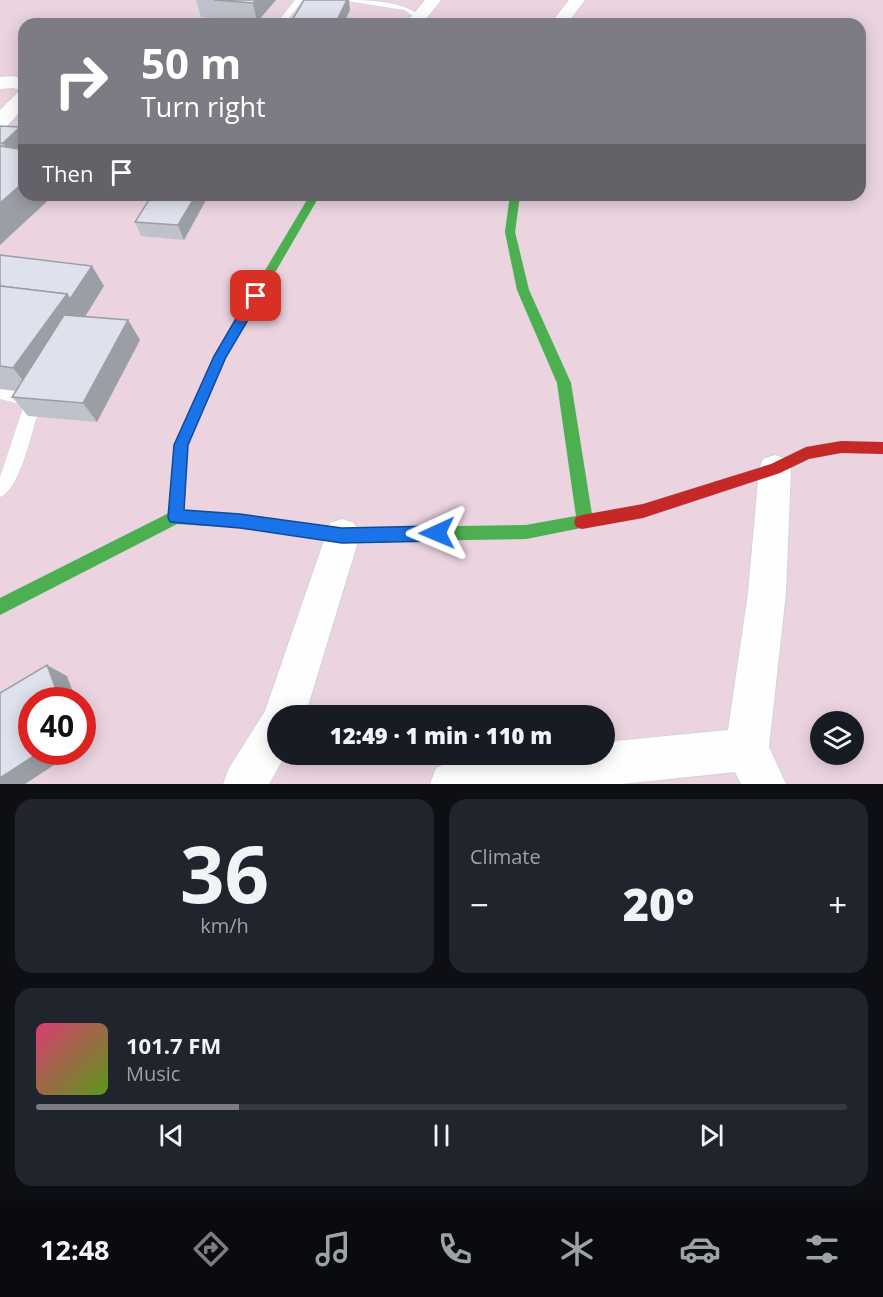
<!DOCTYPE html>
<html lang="en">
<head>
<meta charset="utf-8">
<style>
  body { margin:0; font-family:"Open Sans",sans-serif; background:#20242c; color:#f1f3f6; height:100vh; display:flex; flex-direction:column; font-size:22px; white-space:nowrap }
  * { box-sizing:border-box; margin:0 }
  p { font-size:20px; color:#9ea1a6 }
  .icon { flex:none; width:33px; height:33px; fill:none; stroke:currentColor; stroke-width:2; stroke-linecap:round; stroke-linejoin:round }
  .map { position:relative; height:784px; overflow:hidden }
  .side { display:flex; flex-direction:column; gap:15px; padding:15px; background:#0d0f14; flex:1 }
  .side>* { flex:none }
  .hud { position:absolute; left:18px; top:18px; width:848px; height:183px; border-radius:18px; box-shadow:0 3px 15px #0003; background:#7d7b83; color:#fff; overflow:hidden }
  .fabs { position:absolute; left:810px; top:711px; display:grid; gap:12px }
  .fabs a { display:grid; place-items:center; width:54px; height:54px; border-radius:50%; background:#171b24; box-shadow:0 3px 15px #0003; font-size:30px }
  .speed { position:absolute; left:18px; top:687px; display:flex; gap:12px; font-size:30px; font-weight:700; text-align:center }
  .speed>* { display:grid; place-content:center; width:78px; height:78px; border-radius:50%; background:#171b24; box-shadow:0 3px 15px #0003; line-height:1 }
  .speed .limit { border:9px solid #d22; background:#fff; color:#111 }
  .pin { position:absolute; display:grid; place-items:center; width:51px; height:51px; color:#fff; margin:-26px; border-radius:12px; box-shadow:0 3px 9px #0006 }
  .me { position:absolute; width:66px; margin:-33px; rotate:269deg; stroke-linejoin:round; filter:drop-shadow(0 0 4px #0008) }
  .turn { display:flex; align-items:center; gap:21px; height:126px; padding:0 24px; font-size:27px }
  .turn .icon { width:78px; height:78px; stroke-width:2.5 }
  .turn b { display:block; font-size:42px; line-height:51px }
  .then { display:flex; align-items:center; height:57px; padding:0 24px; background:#0003; gap:12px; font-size:22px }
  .big { font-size:45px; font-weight:800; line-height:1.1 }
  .side .card { flex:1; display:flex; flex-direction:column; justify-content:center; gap:9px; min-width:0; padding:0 21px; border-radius:18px; background:#20242c }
  .side .dial { align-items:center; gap:0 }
  .dial b { font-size:78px; line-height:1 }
  .song { display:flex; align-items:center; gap:18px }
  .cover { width:72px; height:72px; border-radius:9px; background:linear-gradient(135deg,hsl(340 70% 55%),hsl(90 70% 35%)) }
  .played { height:6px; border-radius:3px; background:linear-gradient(90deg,#7d7b83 25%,#363941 25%) }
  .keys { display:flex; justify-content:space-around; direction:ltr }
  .heat { display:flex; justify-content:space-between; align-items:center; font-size:33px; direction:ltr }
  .side .tiles { flex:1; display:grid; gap:15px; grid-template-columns:1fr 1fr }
  .card:last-child { grid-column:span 2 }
  .trip { position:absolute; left:267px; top:705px; width:348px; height:60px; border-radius:30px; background:#171b24; box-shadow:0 3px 15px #0003; font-weight:800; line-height:60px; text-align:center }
  .dock { display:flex; height:96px; justify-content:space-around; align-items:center; background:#090b0e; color:#9ea1a6 }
  .dock .icon { width:42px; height:42px }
  .dock .active { color:#7d7b83 }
  .dock b { font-size:27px; color:#f1f3f6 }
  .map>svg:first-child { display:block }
</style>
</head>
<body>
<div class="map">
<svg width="883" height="784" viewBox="0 0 883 784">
  <rect width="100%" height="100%" fill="#f7f6fb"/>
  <!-- green -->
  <path fill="#ebd4e0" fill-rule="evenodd" d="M0,0h883v784h-883zM24,24h836v171h-836zM32,700h50v52h-50zM278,716h326v38h-326zM820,722h34v32h-34z"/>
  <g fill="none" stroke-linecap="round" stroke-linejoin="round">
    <defs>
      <g id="lane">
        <path d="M295,0h8l-17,22h-6l-1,-2z"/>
        <path d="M341,0c26,0 62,0 81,17l-4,2 -14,-9z"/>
        <path d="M0,387l38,10 3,4c-7,22 -20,89 -41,96v-20l24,-72 -24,-6z"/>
      </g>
      <g id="street">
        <path d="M425,0h16l-19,24h-17z"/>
        <path d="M569,0h16l-18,24h-17z"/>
        <path d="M14,76l10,3v12l-11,-3 -13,1v-12z"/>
        <path d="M24,91v17l-17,18 -7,2v-18l17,-17z"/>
        <path d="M775,455l12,4 4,10 -5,124 -17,154 17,37h-45l-6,-12 -113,12h-192l6,-16 23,-11 20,-3h125v-12l124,-12 20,-137 11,-124 4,-10z"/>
        <path d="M342,519l12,4 6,12 -55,181h-27v38h8l-17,30h-46l6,-16 36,-57 65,-188z"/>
      </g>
      <path id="fast" d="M310,195h10l-94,162 -38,88 -4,65 56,4 102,14 184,-3 50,-9 -19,-133 -40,-93 -12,-58 5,-37h10l-5,37 14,58 42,93 22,138 -2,5 -65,13 -184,3 -102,-14 -63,-4 -177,91v-17l169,-85 5,-68 40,-89z"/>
      <path id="jam" d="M841,441l42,1v12l-42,-1 -32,6 -29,14 -137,45 -61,11 -6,-2 -2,-5 2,-5 6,-2 61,-11 128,-40 35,-17z"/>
    </defs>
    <!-- lane casing -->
    <use href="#lane" stroke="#d3d2d9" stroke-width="1"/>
    <!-- street casing -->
    <use href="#street" stroke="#d3d2d9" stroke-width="2"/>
    <!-- fast casing -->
    <use href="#fast" stroke="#d3d2d9" stroke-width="1"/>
    <!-- jam casing -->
    <use href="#jam" stroke="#d3d2d9" stroke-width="1"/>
    <!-- lane -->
    <use href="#lane" fill="#fefefe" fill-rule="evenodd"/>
    <!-- street -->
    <use href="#street" fill="#fefefe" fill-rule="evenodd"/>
    <!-- fast -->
    <use href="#fast" fill="#4caf50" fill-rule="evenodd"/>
    <!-- jam -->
    <use href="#jam" fill="#c62828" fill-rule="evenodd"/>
  </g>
  <!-- wall -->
  <g fill="#c0c2cb">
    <path d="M196,0h80l-19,22 -56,-5z"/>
    <path d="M350,10l-7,14h-50l-1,-4z"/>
    <path d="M0,126l20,1 4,8v10l-5,5 -19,95z"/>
    <path d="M152,195h53l1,5 -22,40 -43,-4 -6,-14z"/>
    <path d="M0,255l92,11 12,20 -19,30 43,4 12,20 -43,82 -69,-6 -16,-19 4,-6 -16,-2z"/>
  </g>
  <!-- shaded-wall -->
  <g fill="#9c9ea5">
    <path d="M256,0h20l-19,22 -4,-19z"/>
    <path d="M347,0h2l1,10 -7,14h-6l-1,-2z"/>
    <path d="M20,127l4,8v10l-12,12 -9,-14z"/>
    <path d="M24,182v13h30l-54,50v-42z"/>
    <path d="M196,195h9l1,5 -22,40 -6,-15z"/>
    <path d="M92,266l12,20 -21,34 -13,-21z"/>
    <path d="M67,294l16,26 -50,73 -20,-25z"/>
    <path d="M128,320l12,20 -43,82 -14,-19z"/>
    <path d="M47,665l20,11 9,24h-16z"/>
    <path d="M82,718l9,22 -9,5z"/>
    <path d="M40,752h34l-49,32h-25v-6z"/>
  </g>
  <!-- building -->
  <g fill="#dfe1ec" stroke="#9c9ea5" stroke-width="1.5">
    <path d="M214,0h42l-3,3z"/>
    <path d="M304,0h43l-11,22 -44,-2z"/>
    <path d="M0,126l20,1 -17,16h-3z"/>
    <path d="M0,146l24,4v32l-24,21z"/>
    <path d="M152,195h44l-18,30 -43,-3z"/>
    <path d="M0,255l92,11 -22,33 -3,-5 -67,-8z"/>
    <path d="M0,286l67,8 -54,74 -13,-2z"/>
    <path d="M64,315l64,5 -45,83 -71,-6z"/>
    <path d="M47,665l13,35h-28v52h8l-40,26v-85z"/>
  </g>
  <!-- route -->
  <path fill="#1a73e8" stroke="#114b97" stroke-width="1.5" d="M256,292l6,4 -36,61 -38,88 -4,65 56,4 102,14 95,-2 6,2 2,5 -2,6 -6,2 -95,2 -102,-15 -70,-6 -2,-5 6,-72 40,-89 37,-63z"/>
</svg>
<div class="fabs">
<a><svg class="icon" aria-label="layers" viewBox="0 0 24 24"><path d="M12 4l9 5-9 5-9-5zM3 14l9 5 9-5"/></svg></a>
</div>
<div class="speed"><div class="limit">40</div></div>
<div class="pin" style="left:256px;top:296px;background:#d93025"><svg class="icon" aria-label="arrive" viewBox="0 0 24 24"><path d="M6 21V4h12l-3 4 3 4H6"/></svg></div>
<svg class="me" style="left:437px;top:533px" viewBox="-20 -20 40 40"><path d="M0-17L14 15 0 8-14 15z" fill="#1a73e8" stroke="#fff" stroke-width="4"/></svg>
<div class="trip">12:49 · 1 min · 110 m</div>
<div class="hud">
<div class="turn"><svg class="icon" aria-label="right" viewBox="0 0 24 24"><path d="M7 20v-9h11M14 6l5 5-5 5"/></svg><div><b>50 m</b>Turn right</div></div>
<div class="then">Then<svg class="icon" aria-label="arrive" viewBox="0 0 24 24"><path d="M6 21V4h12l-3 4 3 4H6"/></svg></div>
</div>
</div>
<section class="side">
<div class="tiles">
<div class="card dial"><b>36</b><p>km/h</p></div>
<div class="card"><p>Climate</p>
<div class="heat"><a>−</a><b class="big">20°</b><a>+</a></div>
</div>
<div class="card">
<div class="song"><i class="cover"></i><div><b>101.7 FM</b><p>Music</p></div></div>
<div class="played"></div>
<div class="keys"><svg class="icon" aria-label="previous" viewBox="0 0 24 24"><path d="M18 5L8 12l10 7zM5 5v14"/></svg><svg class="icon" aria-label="pause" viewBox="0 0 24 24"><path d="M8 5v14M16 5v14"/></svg><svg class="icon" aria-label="next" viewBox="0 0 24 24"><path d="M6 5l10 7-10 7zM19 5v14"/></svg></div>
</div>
</div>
</section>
<nav class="dock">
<b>12:48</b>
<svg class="icon active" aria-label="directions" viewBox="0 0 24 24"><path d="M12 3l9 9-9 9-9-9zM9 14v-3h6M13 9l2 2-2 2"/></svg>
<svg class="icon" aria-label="music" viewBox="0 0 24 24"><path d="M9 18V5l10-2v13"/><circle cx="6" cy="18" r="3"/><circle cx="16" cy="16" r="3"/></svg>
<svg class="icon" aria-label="phone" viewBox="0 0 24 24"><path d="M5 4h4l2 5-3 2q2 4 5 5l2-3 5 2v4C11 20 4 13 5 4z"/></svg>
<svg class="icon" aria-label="climate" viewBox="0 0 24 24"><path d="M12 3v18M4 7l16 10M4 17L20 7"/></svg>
<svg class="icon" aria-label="car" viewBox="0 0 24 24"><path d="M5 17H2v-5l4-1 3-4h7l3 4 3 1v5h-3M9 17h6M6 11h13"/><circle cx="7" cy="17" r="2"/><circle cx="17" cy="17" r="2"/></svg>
<svg class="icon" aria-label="filters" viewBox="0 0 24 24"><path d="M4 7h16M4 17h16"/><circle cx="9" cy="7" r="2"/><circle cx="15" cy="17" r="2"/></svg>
</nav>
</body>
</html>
